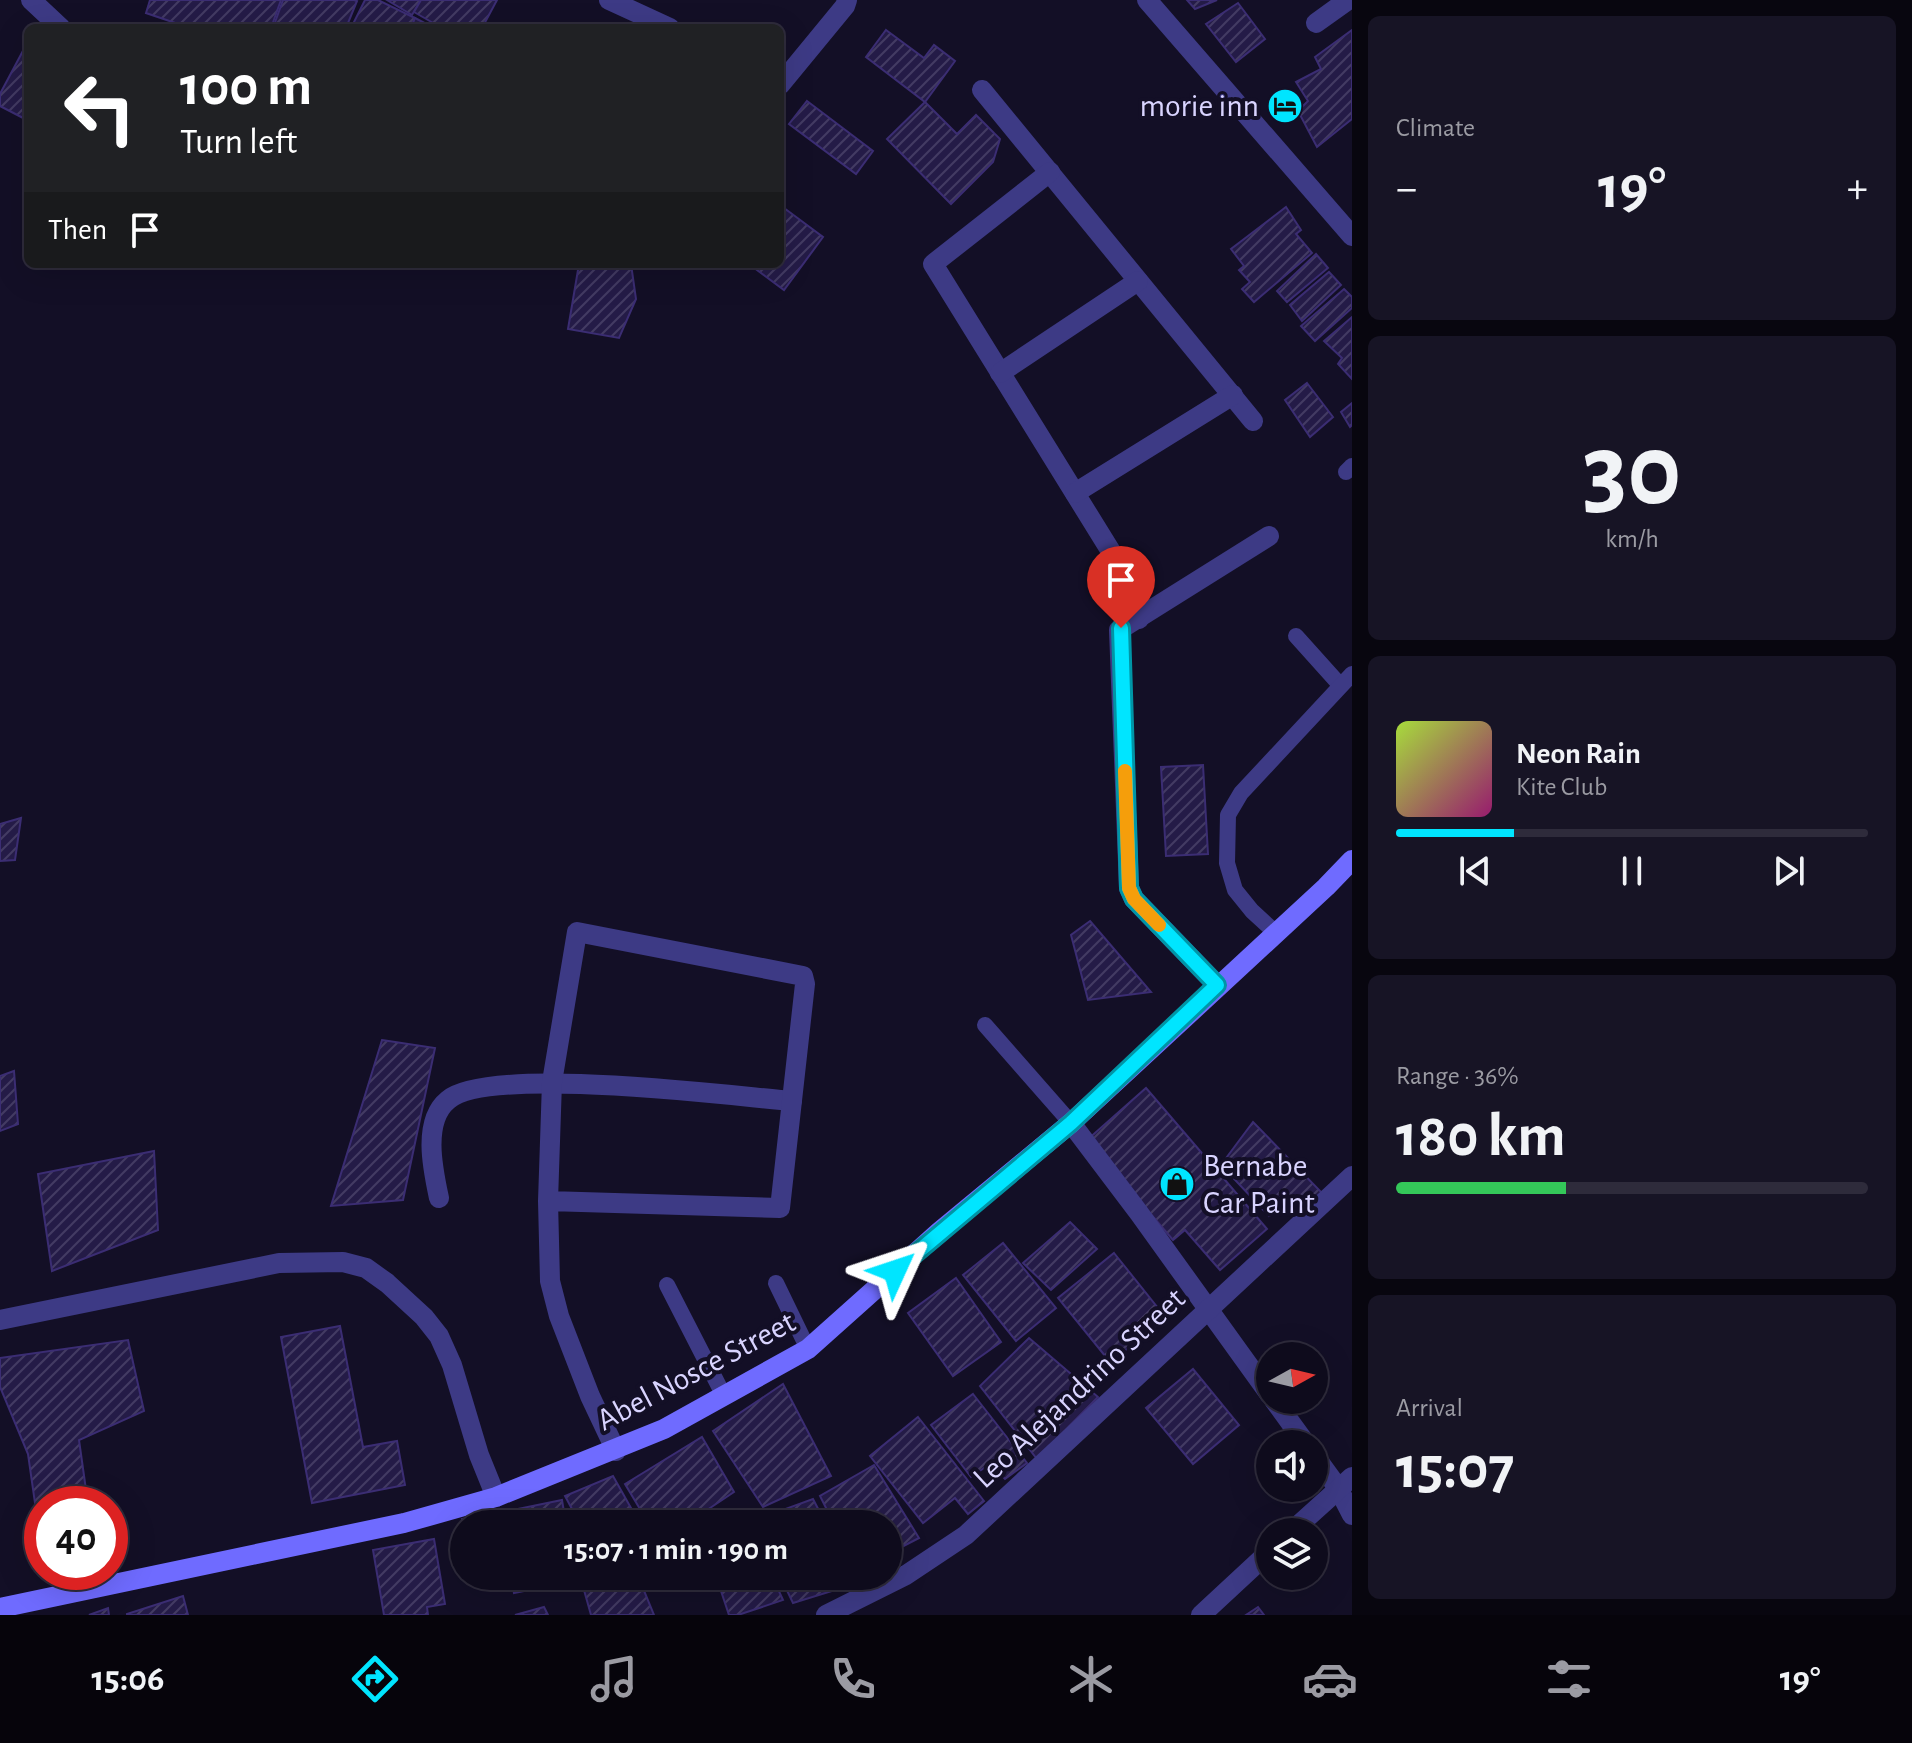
<!DOCTYPE html>
<html lang="en">
<head>
<meta charset="utf-8">
<style>
  body { margin:0; font-family:"Alegreya Sans",sans-serif; background:#171425; color:#f1f3f6; height:100vh; display:flex; flex-direction:column; font-size:30px; white-space:nowrap }
  * { box-sizing:border-box; margin:0 }
  p { font-size:26px; color:#9b9ba3 }
  .icon { flex:none; width:44px; height:44px; fill:none; stroke:currentColor; stroke-width:2; stroke-linecap:round; stroke-linejoin:round }
  .map { position:relative; flex:1; overflow:hidden }
  .side { display:flex; flex-direction:column; gap:16px; padding:16px; background:#08060f; width:560px }
  .side>* { flex:none }
  .hud { position:absolute; left:24px; top:24px; width:760px; height:244px; border-radius:12px; box-shadow:0 8px 32px #0002,0 0 0 2px #2e2b3b; background:#202124; color:#fff; overflow:hidden }
  .needle { width:52px; rotate:82deg }
  .controls { position:absolute; left:1256px; top:1342px; display:grid; gap:16px }
  .controls a { display:grid; place-items:center; width:72px; height:72px; border-radius:50%; background:#0e0b1c; box-shadow:0 8px 32px #0002,0 0 0 2px #2e2b3b; font-size:40px }
  .speed { position:absolute; left:24px; top:1486px; display:flex; gap:16px; font-size:40px; font-weight:700; text-align:center }
  .speed>* { display:grid; place-content:center; width:104px; height:104px; border-radius:50%; background:#0e0b1c; box-shadow:0 8px 32px #0002,0 0 0 2px #2e2b3b; line-height:1 }
  .speed .limit { border:12px solid #d22; background:#fff; color:#111 }
  .pin { position:absolute; display:grid; place-items:center; width:68px; height:68px; color:#fff; margin:-82px -34px; border-radius:50% 50% 50% 0; rotate:-45deg; box-shadow:0 0 8px #0007 }
  .pin .icon { rotate:45deg }
  .me { position:absolute; width:88px; margin:-44px; rotate:48deg; stroke-linejoin:round; filter:drop-shadow(0 0 6px #0008) }
  .turn { display:flex; align-items:center; gap:28px; height:168px; padding:0 24px; font-size:36px }
  .turn .icon { width:104px; height:104px; stroke-width:2.5 }
  .turn b { display:block; font-size:56px; line-height:68px }
  .then { display:flex; align-items:center; height:76px; padding:0 24px; background:#0003; gap:16px; font-size:30px }
  .big { font-size:60px; font-weight:600; line-height:1.1 }
  .side .card { flex:1; display:flex; flex-direction:column; justify-content:center; gap:12px; min-width:0; padding:0 28px; border-radius:12px; background:#171425 }
  .side .dial { align-items:center; gap:0 }
  .dial b { font-size:104px; line-height:1 }
  .song { display:flex; align-items:center; gap:24px }
  .cover { width:96px; height:96px; border-radius:12px; background:linear-gradient(135deg,hsl(80 70% 55%),hsl(320 70% 35%)) }
  .played { height:8px; border-radius:4px; background:linear-gradient(90deg,#00e5ff 25%,#2e2b3b 25%) }
  .keys { display:flex; justify-content:space-around; direction:ltr }
  .heat { display:flex; justify-content:space-between; align-items:center; font-size:44px; direction:ltr }
  .charge { height:12px; border-radius:6px; background:linear-gradient(90deg,#34c759 36%,#2e2b3b 0) }
  .trip { position:absolute; left:450px; top:1510px; width:452px; height:80px; border-radius:40px; background:#0e0b1c; box-shadow:0 8px 32px #0002,0 0 0 2px #2e2b3b; font-weight:600; line-height:80px; text-align:center }
  .menu { display:flex; height:128px; justify-content:space-around; align-items:center; background:#06040b; color:#9b9ba3 }
  .menu .icon { width:56px; height:56px }
  .menu .active { color:#00e5ff }
  .menu b { font-size:36px; color:#f1f3f6 }
  main { display:flex; flex:1; min-height:0 }
  .map>svg:first-child { display:block }
</style>
</head>
<body>
<main>
<div class="map">
<svg width="1352" height="1615" viewBox="0 0 1352 1615">
  <defs>
    <pattern id="building-hatch" width="6" height="6" patternUnits="userSpaceOnUse" patternTransform="scale(2)"><rect width="6" height="6" fill="#241b47"/><path d="M-1 1l2-2M0 6l6-6M5 7l2-2" fill="none" stroke="#433b63"/></pattern>
  </defs>
  <rect width="100%" height="100%" fill="#130f26"/>
  <!-- building -->
  <g fill="url(#building-hatch)" stroke="#3b2d73" stroke-width="2">
    <path d="M150,0h131l-10,28h-81l-44,-15z"/>
    <path d="M283,0h71l3,1 -11,27h-73z"/>
    <path d="M365,0h13l37,18 -4,10h-60z"/>
    <path d="M387,0h34l-9,15z"/>
    <path d="M421,0h76l-15,28h-40l-28,-16z"/>
    <path d="M1187,0h30l-22,9z"/>
    <path d="M1238,3l27,36 -29,23 -30,-38z"/>
    <path d="M415,18l19,10h-23z"/>
    <path d="M886,30l38,28 10,-13 21,16 -30,41 -59,-45z"/>
    <path d="M1352,30v89l-35,28 -19,-36 10,-10 -12,-19 25,-13 -6,-12z"/>
    <path d="M25,47l3,2 -1,71 -27,-14v-12z"/>
    <path d="M807,101l66,50 -17,23 -67,-50z"/>
    <path d="M925,102l32,32 19,-19 24,24 -7,23 -42,42 -64,-65z"/>
    <path d="M780,205l43,32 -39,53 -35,-26h31z"/>
    <path d="M1286,207l15,23 -5,4 16,19 -58,49 -12,-13 8,-7 -11,-12 5,-4 -13,-17z"/>
    <path d="M1316,254l12,14 -41,34 -10,-11z"/>
    <path d="M579,264h52l5,35 -17,39 -51,-9z"/>
    <path d="M1329,272l12,13 -39,36 -12,-16z"/>
    <path d="M1344,289l8,8v11l-37,33 -14,-15z"/>
    <path d="M1352,317v62l-14,-15 4,-6 -18,-17z"/>
    <path d="M1307,383l26,34 -23,20 -25,-37z"/>
    <path d="M1352,403v22l-2,2 -9,-15z"/>
    <path d="M1203,765l5,89 -42,2 -5,-89z"/>
    <path d="M21,818l-6,42 -15,1v-37z"/>
    <path d="M1090,921l61,71 -63,8 -17,-65z"/>
    <path d="M382,1040l53,8 -32,152 -72,6z"/>
    <path d="M14,1071l4,53 -18,7v-55z"/>
    <path d="M1146,1088l121,141 -47,41 -35,-40 -12,10 -86,-100z"/>
    <path d="M1253,1122l71,73 -55,21 -48,-51z"/>
    <path d="M154,1151l4,79 -106,41 -14,-97z"/>
    <path d="M1070,1222l27,27 -46,41 -28,-27z"/>
    <path d="M1003,1243l53,65 -40,33 -53,-66z"/>
    <path d="M1114,1253l52,65 -56,44 -52,-64z"/>
    <path d="M956,1278l45,64 -48,34 -45,-63z"/>
    <path d="M340,1326l23,121 34,-6 8,44 -93,18 -31,-166z"/>
    <path d="M1029,1338l69,59 -61,62 -57,-73z"/>
    <path d="M128,1340l16,71 -65,29 9,64h-46l-2,34 -12,-84 -28,-67v-29z"/>
    <path d="M1193,1369l46,56 -46,39 -47,-56z"/>
    <path d="M783,1384l48,92 -68,31 -50,-76z"/>
    <path d="M973,1394l54,69 -22,16 -15,-15 -19,13 -40,-52z"/>
    <path d="M918,1417l66,84 -16,13 -13,-16 -32,25 -53,-67z"/>
    <path d="M702,1437l32,55 -48,32h-37l-24,-40z"/>
    <path d="M874,1465l45,73 -31,16v-30h-54l-14,-28z"/>
    <path d="M613,1476l27,48h-60l-15,-28z"/>
    <path d="M813,1499l13,25h-69l-2,-4z"/>
    <path d="M562,1500l4,24h-66l-2,-11z"/>
    <path d="M493,1514l2,10h-31v6l-2,-11z"/>
    <path d="M434,1539l11,65 -18,3 1,8h-44l-11,-65z"/>
    <path d="M472,1576h32v1l-31,5z"/>
    <path d="M511,1576h66l1,4 -64,13z"/>
    <path d="M604,1576h34l16,39h-63l-9,-32z"/>
    <path d="M716,1576h56l11,24 -45,15h-9z"/>
    <path d="M780,1576h74l4,7 -65,20z"/>
    <path d="M183,1596l5,19h-61v-1z"/>
    <path d="M544,1607l4,8h-33z"/>
    <path d="M1258,1607l6,8h-18z"/>
    <path d="M108,1608l1,7h-20z"/>
  </g>
  <g fill="none" stroke-linecap="round" stroke-linejoin="round">
    <!-- lane -->
    <g stroke="#3d3a85" stroke-width="16">
      <path d="M1346,472l6,-6"/>
      <path d="M1296,636l44,49"/>
      <path d="M1276,933l-24,-22 -17,-21 -8,-27 1,-48 13,-22 111,-119"/>
      <path d="M985,1025l86,98"/>
      <path d="M776,1283l32,66"/>
      <path d="M667,1285l57,111"/>
    </g>
    <!-- street -->
    <g stroke="#3d3a85" stroke-width="20">
      <path d="M31,0l30,28"/>
      <path d="M609,0l61,28"/>
      <path d="M1147,0l205,236"/>
      <path d="M1316,23l32,-23"/>
      <path d="M780,85l65,-79 2,-6"/>
      <path d="M982,90l271,331"/>
      <path d="M1050,172l-117,92 182,294 24,61"/>
      <path d="M1000,373l138,-92"/>
      <path d="M1075,493l158,-98"/>
      <path d="M1217,985l-83,-86 -5,-11 -10,-258 150,-94"/>
      <path d="M1071,1123l68,90 131,182"/>
      <path d="M439,1198c-6,-28 -17,-77 9,-98 40,-35 283,-4 344,1"/>
      <path d="M548,1201l232,7 25,-224 -2,-8 -226,-44 -25,150 -4,119 2,80 9,35 31,80 26,55"/>
      <path d="M0,1320l279,-57 64,-1 23,6 21,15 37,34 15,19 13,29 27,90 17,42"/>
      <path d="M1274,1400l32,44"/>
      <path d="M1314,1455l24,33 14,27"/>
      <path d="M1291,1532l61,-55"/>
      <path d="M826,1615l80,-40 60,-40 386,-359"/>
      <path d="M1201,1615l69,-64"/>
    </g>
    <!-- secondary -->
    <path stroke="#6f6bff" stroke-width="20" d="M0,1608l404,-85 92,-26 168,-68 144,-80 131,-117 132,-109 255,-236 26,-27"/>
  </g>
  <g fill="none" stroke-linecap="round" stroke-linejoin="round">
    <defs>
      <path id="route" d="M895,1271l176,-148 146,-138 -83,-86 -5,-11 -8,-260"/>
    </defs>
    <!-- route casing -->
    <use href="#route" stroke="#0095a6" stroke-width="20"/>
    <!-- route -->
    <use href="#route" stroke="#00e5ff" stroke-width="14"/>
    <!-- slow -->
    <path stroke="#f59e0b" stroke-width="14" d="M1125,771l4,117 5,11 25,26"/>
  </g>
  <!-- icons -->
  <defs>
    <symbol id="hotel-disc" viewBox="-11 -11 22 22"><circle r="9.5" fill="#00e5ff" stroke="#130f26"/><path d="M-6-4.5h1.5V1H6V5H4.5V3h-9V5H-6ZM-4 0a1.8 1.8 0 1 1 3.6 0ZM.5 0V-2.5h3Q6-2.5 6 0Z" fill="#111"/></symbol>
    <symbol id="shop-disc" viewBox="-11 -11 22 22"><circle r="9.5" fill="#00e5ff" stroke="#130f26"/><path d="M-5-2.5h2.3a2.7 3.5 0 0 1 5.4 0H5L5.5 6h-11ZM-1.5-2.5h3a1.5 2.3 0 0 0-3 0Z" fill="#111"/></symbol>
  </defs>
  <g fill-rule="evenodd">
    <use href="#hotel-disc" x="1265" y="86" width="40" height="40"/>
    <use href="#shop-disc" x="1157" y="1164" width="40" height="40"/>
  </g>
  <g text-anchor="middle" dominant-baseline="central" stroke-width="8" stroke-linejoin="round" paint-order="stroke">
    <!-- poi labels -->
    <g font-size="32" fill="#d9d4ff" stroke="#130f26" text-anchor="end">
      <text x="1259" y="106">morie inn</text>
      <text x="1203" y="1166" text-anchor="start">Bernabe<tspan x="1203" dy="37">Car Paint</tspan></text>
    </g>
    <!-- street labels -->
    <g font-size="32" fill="#d9d4ff" stroke="#130f26">
      <text transform="translate(696 1371) rotate(-28)">Abel Nosce Street</text>
      <text transform="translate(1079 1388) rotate(-43)">Leo Alejandrino Street</text>
    </g>
  </g>
</svg>
<div class="controls">
<a><svg class="needle" viewBox="-14 -14 28 28"><path d="M0-13l5 13h-10z" fill="#e53935"/><path d="M0 13l5-13h-10z" fill="#9b9ba3"/></svg></a>
<a><svg class="icon" aria-label="sound" viewBox="0 0 24 24"><path d="M4 9h4l5-4v14l-5-4H4zM17 9q2 3 0 6"/></svg></a>
<a><svg class="icon" aria-label="layers" viewBox="0 0 24 24"><path d="M12 4l9 5-9 5-9-5zM3 14l9 5 9-5"/></svg></a>
</div>
<div class="speed"><div class="limit">40</div></div>
<div class="pin" style="left:1121px;top:628px;background:#d93025"><svg class="icon" aria-label="arrive" viewBox="0 0 24 24"><path d="M6 21V4h12l-3 4 3 4H6"/></svg></div>
<svg class="me" style="left:895px;top:1271px" viewBox="-20 -20 40 40"><path d="M0-17L14 15 0 8-14 15z" fill="#00e5ff" stroke="#fff" stroke-width="4"/></svg>
<div class="trip">15:07 · 1 min · 190 m</div>
<div class="hud">
<div class="turn"><svg class="icon" aria-label="left" viewBox="0 0 24 24"><path d="M17 20v-9H6M10 6l-5 5 5 5"/></svg><div><b>100 m</b>Turn left</div></div>
<div class="then">Then<svg class="icon" aria-label="arrive" viewBox="0 0 24 24"><path d="M6 21V4h12l-3 4 3 4H6"/></svg></div>
</div>
</div>
<section class="side">
<div class="card"><p>Climate</p>
<div class="heat"><a>−</a><b class="big">19°</b><a>+</a></div>
</div>
<div class="card dial"><b>30</b><p>km/h</p></div>
<div class="card">
<div class="song"><i class="cover"></i><div><b>Neon Rain</b><p>Kite Club</p></div></div>
<div class="played"></div>
<div class="keys"><svg class="icon" aria-label="previous" viewBox="0 0 24 24"><path d="M18 5L8 12l10 7zM5 5v14"/></svg><svg class="icon" aria-label="pause" viewBox="0 0 24 24"><path d="M8 5v14M16 5v14"/></svg><svg class="icon" aria-label="next" viewBox="0 0 24 24"><path d="M6 5l10 7-10 7zM19 5v14"/></svg></div>
</div>
<div class="card"><p>Range · 36%</p><b class="big">180 km</b><div class="charge"></div></div>
<div class="card"><p>Arrival</p><b class="big">15:07</b></div>
</section>
</main>
<nav class="menu">
<b>15:06</b>
<svg class="icon active" aria-label="directions" viewBox="0 0 24 24"><path d="M12 3l9 9-9 9-9-9zM9 14v-3h6M13 9l2 2-2 2"/></svg>
<svg class="icon" aria-label="music" viewBox="0 0 24 24"><path d="M9 18V5l10-2v13"/><circle cx="6" cy="18" r="3"/><circle cx="16" cy="16" r="3"/></svg>
<svg class="icon" aria-label="phone" viewBox="0 0 24 24"><path d="M5 4h4l2 5-3 2q2 4 5 5l2-3 5 2v4C11 20 4 13 5 4z"/></svg>
<svg class="icon" aria-label="climate" viewBox="0 0 24 24"><path d="M12 3v18M4 7l16 10M4 17L20 7"/></svg>
<svg class="icon" aria-label="car" viewBox="0 0 24 24"><path d="M5 17H2v-5l4-1 3-4h7l3 4 3 1v5h-3M9 17h6M6 11h13"/><circle cx="7" cy="17" r="2"/><circle cx="17" cy="17" r="2"/></svg>
<svg class="icon" aria-label="filters" viewBox="0 0 24 24"><path d="M4 7h16M4 17h16"/><circle cx="9" cy="7" r="2"/><circle cx="15" cy="17" r="2"/></svg>
<b>19°</b>
</nav>
</body>
</html>
